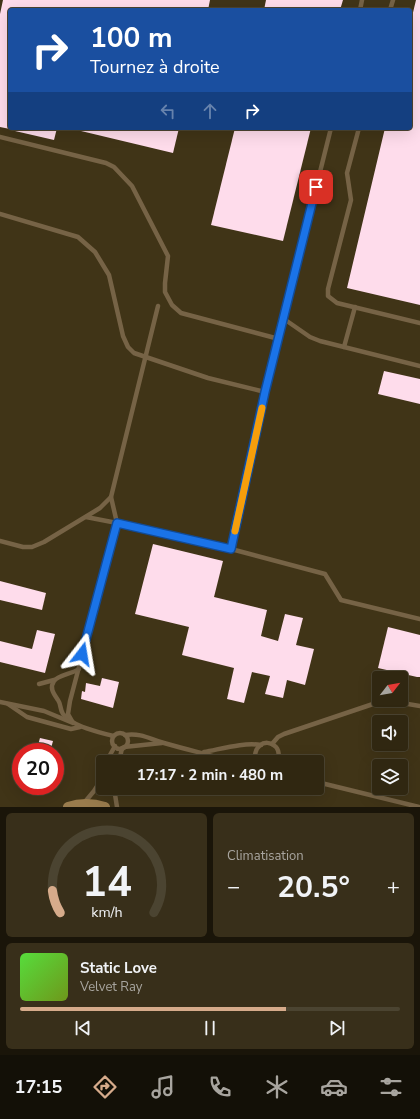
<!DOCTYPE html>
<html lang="fr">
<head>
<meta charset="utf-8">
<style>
  body { margin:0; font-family:"Nunito Sans",sans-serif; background:#382f1a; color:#f1f3f6; height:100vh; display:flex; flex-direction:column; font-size:15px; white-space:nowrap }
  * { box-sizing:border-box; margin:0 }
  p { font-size:13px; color:#a8a59f }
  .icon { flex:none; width:22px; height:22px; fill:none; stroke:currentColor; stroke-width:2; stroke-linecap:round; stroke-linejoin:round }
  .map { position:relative; height:807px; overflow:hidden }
  .details { display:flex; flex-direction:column; gap:6px; padding:6px; background:#1a1509; flex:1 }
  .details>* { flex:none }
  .guide { position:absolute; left:8px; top:8px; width:404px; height:122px; border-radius:4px; box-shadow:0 4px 16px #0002,0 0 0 1px #4b4431; background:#1a4fa0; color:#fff; overflow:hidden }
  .needle { width:26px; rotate:59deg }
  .fabs { position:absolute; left:372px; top:671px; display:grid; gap:8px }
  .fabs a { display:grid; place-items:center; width:36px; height:36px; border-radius:4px; background:#302711; box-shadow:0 4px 16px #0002,0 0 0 1px #4b4431; font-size:20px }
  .speed { position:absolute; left:12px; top:743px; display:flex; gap:8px; font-size:20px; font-weight:700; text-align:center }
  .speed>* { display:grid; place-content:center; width:52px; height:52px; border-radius:50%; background:#302711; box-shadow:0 4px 16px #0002,0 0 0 1px #4b4431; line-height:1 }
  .speed .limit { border:6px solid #d22; background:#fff; color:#111 }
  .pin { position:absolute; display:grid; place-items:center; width:34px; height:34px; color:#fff; margin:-17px; border-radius:8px; box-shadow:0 2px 6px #0006 }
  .me { position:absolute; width:44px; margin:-22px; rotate:14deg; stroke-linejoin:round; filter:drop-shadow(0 0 3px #0008) }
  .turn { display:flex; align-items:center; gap:14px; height:84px; padding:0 16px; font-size:18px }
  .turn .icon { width:52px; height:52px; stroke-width:2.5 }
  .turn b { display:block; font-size:28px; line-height:34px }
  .lanes { display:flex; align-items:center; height:38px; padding:0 16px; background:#0003; justify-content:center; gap:20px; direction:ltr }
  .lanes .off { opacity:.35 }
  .big { font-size:30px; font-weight:700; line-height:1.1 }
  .details .card { flex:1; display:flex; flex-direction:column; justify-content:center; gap:6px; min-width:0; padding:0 14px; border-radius:6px; background:#382f1a }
  .details .dial { align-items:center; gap:0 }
  .dial svg { height:104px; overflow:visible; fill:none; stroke:#4b4431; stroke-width:7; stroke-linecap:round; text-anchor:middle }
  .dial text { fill:#f1f3f6; stroke:none }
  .song { display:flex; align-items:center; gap:12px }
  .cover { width:48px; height:48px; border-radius:6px; background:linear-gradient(135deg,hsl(110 70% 55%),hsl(80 70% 35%)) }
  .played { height:4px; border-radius:2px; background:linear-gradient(90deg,#d6ab8b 70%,#4b4431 70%) }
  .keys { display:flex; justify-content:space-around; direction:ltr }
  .heat { display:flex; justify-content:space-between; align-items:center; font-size:22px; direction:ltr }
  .details .tiles { flex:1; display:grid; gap:6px; grid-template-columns:1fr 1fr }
  .card:last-child { grid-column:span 2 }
  .trip { position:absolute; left:96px; top:755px; width:228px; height:40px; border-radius:4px; background:#302711; box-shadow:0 4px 16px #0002,0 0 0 1px #4b4431; font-weight:700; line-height:40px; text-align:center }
  .tab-bar { display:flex; height:64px; justify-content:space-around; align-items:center; background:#131007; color:#a8a59f }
  .tab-bar .icon { width:28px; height:28px }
  .tab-bar .active { color:#d6ab8b }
  .tab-bar b { font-size:18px; color:#f1f3f6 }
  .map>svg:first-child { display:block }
</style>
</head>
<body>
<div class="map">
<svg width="420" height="807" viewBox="0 0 420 807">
  <rect width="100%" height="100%" fill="#403417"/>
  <!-- building -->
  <g fill="#fedceb">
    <path d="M3,0h207l-2,10h-198v119l-10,-2v-113z"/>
    <path d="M266,0h77l-3,10h-76z"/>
    <path d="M416,0h4v305l-73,-17 38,-160h25v-103z"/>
    <path d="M16,128h41l-3,12 -39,-9z"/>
    <path d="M81,128h98l-6,25 -92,-22z"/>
    <path d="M235,128h76l-28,113 -72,-16z"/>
    <path d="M384,371l36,8v25l-42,-10z"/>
    <path d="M153,544l70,17 -9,36 53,13 -6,26 17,5 7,-27 18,4 -7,27 18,4 -9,36 -18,-5 -4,18 -18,-4 5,-18 -18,-4 -8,31 -17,-4 7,-31 -52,-13 7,-28 -54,-13z"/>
    <path d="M0,581l46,12 -4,17 -42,-10z"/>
    <path d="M388,627l32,8v42h-3l-39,-9z"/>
    <path d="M37,630l18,4 -10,39 -45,-11v-21l32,8z"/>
    <path d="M102,678l17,4 -6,26 -32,-9 1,-8 3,1 1,-9 14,3z"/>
    <path d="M40,738l13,3 -3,11h-14z"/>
  </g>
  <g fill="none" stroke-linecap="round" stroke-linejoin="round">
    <!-- service -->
    <g stroke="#766346" stroke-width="4.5">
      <path d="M360,10l2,-10"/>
      <path d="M390,10l3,-10"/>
      <path d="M359,128l-12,45 4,27 -23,89v7l9,7 83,20"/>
      <path d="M0,137l106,26 8,4 18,19 36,70 -3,27v9l7,13 9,8 98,26"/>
      <path d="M0,214l78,23 17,15 14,23 14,61 5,11 6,6 74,25 57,14"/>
      <path d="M284,319l26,18 10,4 100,25"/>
      <path d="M344,347l11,-40"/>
      <path d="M86,517l31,6 -6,-26"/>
      <path d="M0,541l23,6h9l12,-5 56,-34 11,-11 47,-191"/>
      <path d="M231,549l34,-157 66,-264"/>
      <path d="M79,669c-7,5 -21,6 -25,12 -5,7 0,13 4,19 3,4 2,10 5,14 10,13 36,18 50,22"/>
      <path d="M39,684l15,-4"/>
      <path d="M0,702l44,9 29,12"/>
      <path d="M8,704l19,13 44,12 9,-2"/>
      <path d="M72,721l-4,-7 2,-13 47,-178 114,26 94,25 16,26 79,19"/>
      <circle cx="120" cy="741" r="8"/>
      <path d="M125,735c18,-2 24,4 39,8 24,7 47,12 70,19"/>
      <path d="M272,744l6,-7 6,-3 92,-31 14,-2 30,5"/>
      <path d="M124,747l38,-4"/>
      <path d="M204,752c17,-3 40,-10 57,-7"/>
      <path d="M108,762l2,-7 5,-9"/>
      <path d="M119,762l3,-14"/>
      <path d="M257,762c-7,-13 8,-26 19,-15 4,4 2,10 4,15"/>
      <path d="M317,782l102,25"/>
      <path d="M114,788l3,19"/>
      <path d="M84,803l10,-12 9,-14"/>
    </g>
    <!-- secondary -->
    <path stroke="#9a7c4d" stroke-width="10" d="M68,807c12,-4 24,-4 37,0"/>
  </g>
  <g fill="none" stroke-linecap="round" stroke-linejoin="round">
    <defs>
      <path id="route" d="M82,654l35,-131 114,26 34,-157 51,-205"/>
    </defs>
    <!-- route casing -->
    <use href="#route" stroke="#114b97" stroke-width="10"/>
    <!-- route -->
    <use href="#route" stroke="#1a73e8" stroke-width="7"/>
    <!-- slow -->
    <path stroke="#f59e0b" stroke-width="7" d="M235,531l27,-123"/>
  </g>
</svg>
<div class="fabs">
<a><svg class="needle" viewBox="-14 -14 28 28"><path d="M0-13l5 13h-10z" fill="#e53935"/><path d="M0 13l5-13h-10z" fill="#a8a59f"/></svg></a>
<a><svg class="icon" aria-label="sound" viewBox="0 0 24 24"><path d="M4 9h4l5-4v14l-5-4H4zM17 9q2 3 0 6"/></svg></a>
<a><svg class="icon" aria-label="layers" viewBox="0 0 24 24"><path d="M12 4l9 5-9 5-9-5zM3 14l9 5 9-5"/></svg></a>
</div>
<div class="speed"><div class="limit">20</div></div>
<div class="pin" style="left:316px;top:187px;background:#d93025"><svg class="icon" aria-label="arrive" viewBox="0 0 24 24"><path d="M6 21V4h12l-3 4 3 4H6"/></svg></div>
<svg class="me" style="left:82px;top:654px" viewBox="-20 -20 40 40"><path d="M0-17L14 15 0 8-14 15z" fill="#1a73e8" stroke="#fff" stroke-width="4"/></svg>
<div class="trip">17:17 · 2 min · 480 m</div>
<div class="guide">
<div class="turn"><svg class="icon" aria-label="right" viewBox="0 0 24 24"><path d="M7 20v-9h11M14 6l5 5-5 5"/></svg><div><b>100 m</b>Tournez à droite</div></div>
<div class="lanes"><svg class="icon off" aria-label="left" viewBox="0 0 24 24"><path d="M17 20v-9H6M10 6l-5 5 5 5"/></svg><svg class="icon off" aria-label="ahead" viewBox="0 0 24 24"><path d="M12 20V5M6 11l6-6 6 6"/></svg><svg class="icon" aria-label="right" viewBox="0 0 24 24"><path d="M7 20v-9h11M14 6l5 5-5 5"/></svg></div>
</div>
</div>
<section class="details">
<div class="tiles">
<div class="card dial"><svg viewBox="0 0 100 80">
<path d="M14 69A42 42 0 1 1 86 69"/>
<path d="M14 69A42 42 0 0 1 8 52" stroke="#d6ab8b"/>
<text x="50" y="56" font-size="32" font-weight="700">14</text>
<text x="50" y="72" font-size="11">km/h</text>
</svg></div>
<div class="card"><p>Climatisation</p>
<div class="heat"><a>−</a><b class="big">20.5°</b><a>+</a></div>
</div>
<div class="card">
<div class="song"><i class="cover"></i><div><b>Static Love</b><p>Velvet Ray</p></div></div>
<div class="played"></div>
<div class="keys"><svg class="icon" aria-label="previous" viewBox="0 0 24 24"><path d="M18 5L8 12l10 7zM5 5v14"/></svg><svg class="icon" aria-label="pause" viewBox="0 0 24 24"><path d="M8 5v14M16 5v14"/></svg><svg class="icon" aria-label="next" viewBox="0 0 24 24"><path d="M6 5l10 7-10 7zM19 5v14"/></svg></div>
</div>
</div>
</section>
<nav class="tab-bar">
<b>17:15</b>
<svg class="icon active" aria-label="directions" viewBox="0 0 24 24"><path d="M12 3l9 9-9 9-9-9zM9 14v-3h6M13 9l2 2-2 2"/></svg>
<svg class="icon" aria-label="music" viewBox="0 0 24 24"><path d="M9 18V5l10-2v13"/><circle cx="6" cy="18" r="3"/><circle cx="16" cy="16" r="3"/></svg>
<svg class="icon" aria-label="phone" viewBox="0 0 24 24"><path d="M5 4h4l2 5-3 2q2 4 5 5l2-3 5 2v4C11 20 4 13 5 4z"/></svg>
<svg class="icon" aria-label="climate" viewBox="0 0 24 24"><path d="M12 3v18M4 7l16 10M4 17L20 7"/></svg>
<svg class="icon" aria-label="car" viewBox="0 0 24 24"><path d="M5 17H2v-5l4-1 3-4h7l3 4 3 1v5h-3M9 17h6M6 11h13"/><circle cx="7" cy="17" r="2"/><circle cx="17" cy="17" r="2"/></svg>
<svg class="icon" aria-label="filters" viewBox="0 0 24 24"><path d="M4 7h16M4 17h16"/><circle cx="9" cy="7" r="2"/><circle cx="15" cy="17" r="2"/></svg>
</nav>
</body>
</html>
